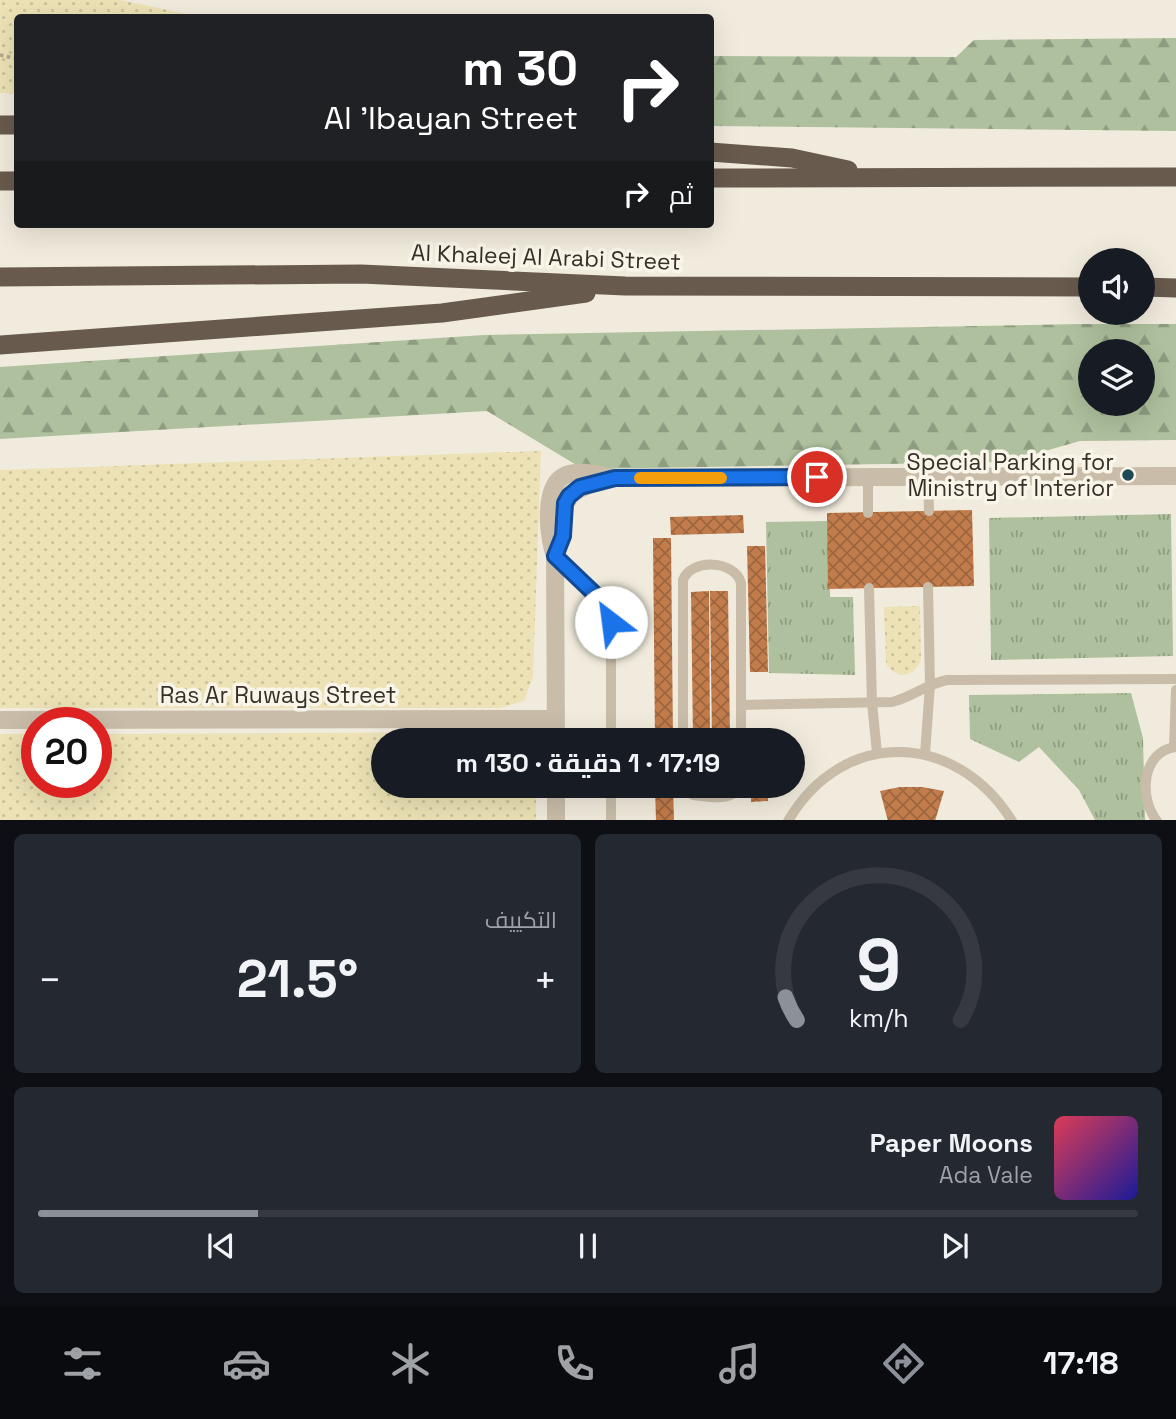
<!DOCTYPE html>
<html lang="ar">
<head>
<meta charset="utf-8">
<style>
  body { margin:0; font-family:"Space Grotesk",Cairo,sans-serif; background:#242831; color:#f1f3f6; direction:rtl; height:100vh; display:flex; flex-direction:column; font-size:26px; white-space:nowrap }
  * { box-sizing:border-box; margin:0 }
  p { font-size:23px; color:#9ea1a6 }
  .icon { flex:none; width:38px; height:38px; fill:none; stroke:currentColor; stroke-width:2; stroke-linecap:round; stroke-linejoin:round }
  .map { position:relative; height:820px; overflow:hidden; direction:ltr }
  .sheet { display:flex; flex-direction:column; gap:14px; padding:14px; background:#0d0f14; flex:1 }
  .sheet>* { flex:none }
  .hud { position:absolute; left:14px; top:14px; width:700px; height:214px; border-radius:7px; box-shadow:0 7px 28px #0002; direction:rtl; background:#202124; color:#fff; overflow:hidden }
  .tools { position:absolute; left:1078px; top:248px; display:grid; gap:14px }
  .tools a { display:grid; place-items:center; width:77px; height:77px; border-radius:50%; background:#171b24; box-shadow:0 7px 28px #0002; font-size:35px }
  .speed { position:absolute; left:21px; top:707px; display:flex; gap:14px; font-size:35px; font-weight:700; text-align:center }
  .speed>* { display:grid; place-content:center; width:91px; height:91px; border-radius:50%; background:#171b24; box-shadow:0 7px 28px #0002; line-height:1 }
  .speed .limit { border:10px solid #d22; background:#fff; color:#111 }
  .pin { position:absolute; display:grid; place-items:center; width:60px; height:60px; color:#fff; margin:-30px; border:4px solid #fff; border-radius:50%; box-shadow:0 2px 7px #0007 }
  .me { position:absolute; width:77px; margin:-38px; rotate:330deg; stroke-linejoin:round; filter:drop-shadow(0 0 5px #0008) }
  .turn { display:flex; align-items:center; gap:24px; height:147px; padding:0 21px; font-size:32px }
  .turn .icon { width:91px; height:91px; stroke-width:2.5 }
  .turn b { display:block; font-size:49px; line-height:60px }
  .then { display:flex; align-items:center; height:66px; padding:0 21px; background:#0003; gap:14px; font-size:26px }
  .big { font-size:52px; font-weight:700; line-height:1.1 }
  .sheet .tile { flex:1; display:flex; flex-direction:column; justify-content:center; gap:10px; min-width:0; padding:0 24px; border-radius:10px; background:#242831 }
  .sheet .dial { align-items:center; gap:0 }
  .dial svg { height:182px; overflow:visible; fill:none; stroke:#363941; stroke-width:7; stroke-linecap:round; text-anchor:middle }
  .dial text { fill:#f1f3f6; stroke:none }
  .song { display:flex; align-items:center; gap:21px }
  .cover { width:84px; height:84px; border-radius:10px; background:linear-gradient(135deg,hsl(350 70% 55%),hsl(240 70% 35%)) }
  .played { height:7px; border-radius:4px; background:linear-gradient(90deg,#8c9099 20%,#363941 20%) }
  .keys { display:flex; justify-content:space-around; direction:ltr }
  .heat { display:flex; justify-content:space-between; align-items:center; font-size:38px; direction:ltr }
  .sheet .tiles { flex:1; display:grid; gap:14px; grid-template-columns:1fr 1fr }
  .tile:last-child { grid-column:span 2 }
  .trip { position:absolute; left:371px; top:728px; width:434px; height:70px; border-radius:35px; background:#171b24; box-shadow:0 7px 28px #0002; font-weight:700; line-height:70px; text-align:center; direction:rtl }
  .tabs { display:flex; height:112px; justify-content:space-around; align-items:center; background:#090b0e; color:#9ea1a6 }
  .tabs .icon { width:49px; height:49px }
  .tabs .selected { color:#8c9099 }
  .tabs b { font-size:32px; color:#f1f3f6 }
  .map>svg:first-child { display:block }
</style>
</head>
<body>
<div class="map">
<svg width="1176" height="821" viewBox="0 0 1176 821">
  <defs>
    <pattern id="grass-tufts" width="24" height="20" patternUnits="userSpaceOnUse" patternTransform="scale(1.75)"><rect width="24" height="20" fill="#aec09d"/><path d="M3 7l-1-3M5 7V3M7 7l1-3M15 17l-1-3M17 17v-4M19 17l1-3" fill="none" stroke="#8e9c80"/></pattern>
    <pattern id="forest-firs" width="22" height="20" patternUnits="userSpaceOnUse" patternTransform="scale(1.75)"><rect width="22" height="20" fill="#aec09d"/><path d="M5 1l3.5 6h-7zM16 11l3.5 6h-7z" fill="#8e9c80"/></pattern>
    <pattern id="sand-dots" width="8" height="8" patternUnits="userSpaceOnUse" patternTransform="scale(1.75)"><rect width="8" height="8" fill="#ece2b5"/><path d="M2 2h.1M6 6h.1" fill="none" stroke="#cbc29c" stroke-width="1.8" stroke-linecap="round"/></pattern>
    <pattern id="building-cross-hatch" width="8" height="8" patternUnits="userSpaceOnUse" patternTransform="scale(1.75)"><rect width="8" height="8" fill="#c27c4b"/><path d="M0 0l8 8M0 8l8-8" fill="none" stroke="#9e663e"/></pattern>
  </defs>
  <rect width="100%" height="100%" fill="#f1ebdd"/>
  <!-- grass -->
  <g fill="url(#grass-tufts)">
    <path d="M1171,514l2,142 -182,4 -2,-142z"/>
    <path d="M829,521l1,76h23l2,78 -86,-2 -3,-151z"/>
    <path d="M1131,693l12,45 2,82h-50l-16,-30 -40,-43 -20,15 -49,-23 -1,-44z"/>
  </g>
  <!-- forest -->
  <g fill="url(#forest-firs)" fill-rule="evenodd">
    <path d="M1176,38v93l-465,-5v-70l245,1 18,-17z"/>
    <path d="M1082,324h94v116l-96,1 -74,21 -423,7 -96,-58 -487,28v-72l484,-32zM1090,352h53v52h-53z"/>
  </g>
  <!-- sand -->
  <g fill="url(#sand-dots)">
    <path d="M0,0h120l72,15v2l-174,1 -1,76 -17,-1z"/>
    <path d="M541,451l-8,226 -9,24 -25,7h-499v-238z"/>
    <path d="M920,606l1,53c-5,18 -26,22 -35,4l-2,-56z"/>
    <path d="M513,732l15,8h-145v46h153v34h-536v-86h37v48h59v-48z"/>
  </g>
  <!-- building -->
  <g fill="url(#building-cross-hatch)">
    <path d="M972,510l2,76 -146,3 -1,-76z"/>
    <path d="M743,515l1,18 -73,2 -1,-18z"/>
    <path d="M653,538h18l2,202h-18z"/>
    <path d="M747,546h18l3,126h-18z"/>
    <path d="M709,591l1,149h-17l-2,-148z"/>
    <path d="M710,591h18l2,149h-18z"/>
    <path d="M768,736v4h-18v-3z"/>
    <path d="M655,786h18l1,35h-18z"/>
    <path d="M751,786h17v15l-17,1z"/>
    <path d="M900,787h22l22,4 -9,30h-47l-8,-30z"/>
  </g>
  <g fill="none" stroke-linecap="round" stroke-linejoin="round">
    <!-- path -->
    <path stroke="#b5a893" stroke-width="3.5" stroke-dasharray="3.5 3.5" stroke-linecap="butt" d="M0,55l18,4"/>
    <!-- service -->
    <g stroke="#c9bda9" stroke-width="10">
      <path d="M868,477v36"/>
      <path d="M928,477l1,34"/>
      <path d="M555,556c20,19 49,38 56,66v118"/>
      <path d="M869,588l3,115 5,50"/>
      <path d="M742,705l150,-3c20,-5 35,-18 55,-22l229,-1"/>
      <path d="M683,740v-160c8,-22 52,-20 58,3v157"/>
      <path d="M1174,747l2,-57"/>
      <path d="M925,754l5,-69 -2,-98"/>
      <path d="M683,786l10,9c15,2 40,7 47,-9"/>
      <path d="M611,821v-35"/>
      <path d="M788,821c55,-94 168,-90 224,0"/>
      <path d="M1157,821c-19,-24 -15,-70 19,-74"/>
    </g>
    <!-- minor -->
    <g stroke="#c9bda9" stroke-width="18">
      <path d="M555,556c20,-42 -11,-61 48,-75"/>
      <path d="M0,720l555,-1"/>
      <path d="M556,740l-1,-184c-7,-19 -13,-71 11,-81 14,-6 35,1 49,3l561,-2"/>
      <path d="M556,786v35"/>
    </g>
    <!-- trunk -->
    <g stroke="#685a4d" stroke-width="19">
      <path d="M0,125h18"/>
      <path d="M710,152l82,6 56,12"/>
      <path d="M710,178l466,-1"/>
      <path d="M0,181h18"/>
      <path d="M0,277l361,-3 264,12 465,1"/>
      <path d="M1143,287l33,1"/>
      <path d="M0,345l442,-32 144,-20"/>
    </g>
  </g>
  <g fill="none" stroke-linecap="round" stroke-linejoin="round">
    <defs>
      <path id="route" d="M611,622l-11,-23 -45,-43 8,-20 2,-33 4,-7 11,-9 35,-9 202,-1"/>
    </defs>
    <!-- route casing -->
    <use href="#route" stroke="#114b97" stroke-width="18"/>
    <!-- route -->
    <use href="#route" stroke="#1a73e8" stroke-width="12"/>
    <!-- slow -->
    <path stroke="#f59e0b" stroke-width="12" d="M640,478h81"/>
  </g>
  <!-- markers -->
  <circle fill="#204957" stroke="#f9f5e9" stroke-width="2.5" cx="1128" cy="475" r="7"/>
  <g text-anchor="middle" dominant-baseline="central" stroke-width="7" stroke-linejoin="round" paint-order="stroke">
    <!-- street labels -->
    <g font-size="23" fill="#373029" stroke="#f9f5e9">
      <text transform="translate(546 257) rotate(2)">Al Khaleej Al Arabi Street</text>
      <text x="278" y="695">Ras Ar Ruways Street</text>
    </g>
    <!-- poi labels -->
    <g font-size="23" fill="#373029" stroke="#f9f5e9" text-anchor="end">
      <text x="1114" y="462">Special Parking for<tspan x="1114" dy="26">Ministry of Interior</tspan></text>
    </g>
  </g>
</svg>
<div class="tools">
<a><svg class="icon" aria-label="sound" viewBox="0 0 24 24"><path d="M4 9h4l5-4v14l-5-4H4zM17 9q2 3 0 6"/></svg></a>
<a><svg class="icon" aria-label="layers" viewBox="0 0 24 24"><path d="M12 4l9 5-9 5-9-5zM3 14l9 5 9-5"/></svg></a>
</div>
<div class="speed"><div class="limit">20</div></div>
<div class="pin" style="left:817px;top:477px;background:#d93025"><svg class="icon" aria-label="arrive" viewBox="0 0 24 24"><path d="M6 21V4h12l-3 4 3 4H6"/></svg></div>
<svg class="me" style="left:611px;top:622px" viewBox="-20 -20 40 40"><circle r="19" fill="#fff"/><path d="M0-13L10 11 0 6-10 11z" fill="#1a73e8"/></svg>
<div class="trip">17:19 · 1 دقيقة · 130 m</div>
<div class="hud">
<div class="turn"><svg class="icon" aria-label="right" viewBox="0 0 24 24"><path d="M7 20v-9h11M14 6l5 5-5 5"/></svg><div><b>30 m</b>Al 'Ibayan Street</div></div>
<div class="then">ثم<svg class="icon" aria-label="right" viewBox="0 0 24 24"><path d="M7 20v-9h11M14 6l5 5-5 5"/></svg></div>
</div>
</div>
<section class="sheet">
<div class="tiles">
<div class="tile dial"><svg viewBox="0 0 100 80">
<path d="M14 69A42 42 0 1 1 86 69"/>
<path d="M14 69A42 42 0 0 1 9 59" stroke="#8c9099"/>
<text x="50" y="56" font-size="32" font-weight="700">9</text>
<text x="50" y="72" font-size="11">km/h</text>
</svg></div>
<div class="tile"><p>التكييف</p>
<div class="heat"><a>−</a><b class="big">21.5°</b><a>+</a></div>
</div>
<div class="tile">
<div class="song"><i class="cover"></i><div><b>Paper Moons</b><p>Ada Vale</p></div></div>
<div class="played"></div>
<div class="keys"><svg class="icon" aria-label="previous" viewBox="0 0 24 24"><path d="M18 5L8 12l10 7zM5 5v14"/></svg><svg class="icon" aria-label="pause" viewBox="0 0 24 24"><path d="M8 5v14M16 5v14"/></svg><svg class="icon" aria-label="next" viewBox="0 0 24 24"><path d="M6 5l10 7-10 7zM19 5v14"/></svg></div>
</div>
</div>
</section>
<nav class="tabs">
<b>17:18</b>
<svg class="icon selected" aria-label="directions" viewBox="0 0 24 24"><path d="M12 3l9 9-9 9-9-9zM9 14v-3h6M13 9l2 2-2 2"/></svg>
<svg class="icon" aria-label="music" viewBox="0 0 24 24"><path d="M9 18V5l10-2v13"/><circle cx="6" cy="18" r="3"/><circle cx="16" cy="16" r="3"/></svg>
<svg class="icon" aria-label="phone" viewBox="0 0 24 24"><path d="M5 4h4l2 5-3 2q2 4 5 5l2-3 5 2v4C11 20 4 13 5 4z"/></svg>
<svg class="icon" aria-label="climate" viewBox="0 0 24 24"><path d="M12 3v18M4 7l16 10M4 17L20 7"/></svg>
<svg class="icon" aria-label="car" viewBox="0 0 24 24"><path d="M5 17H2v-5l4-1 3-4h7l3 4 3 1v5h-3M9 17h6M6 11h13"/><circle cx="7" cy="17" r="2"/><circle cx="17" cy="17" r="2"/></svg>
<svg class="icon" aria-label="filters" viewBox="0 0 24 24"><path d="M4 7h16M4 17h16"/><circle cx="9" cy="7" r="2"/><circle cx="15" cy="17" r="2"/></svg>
</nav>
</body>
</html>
